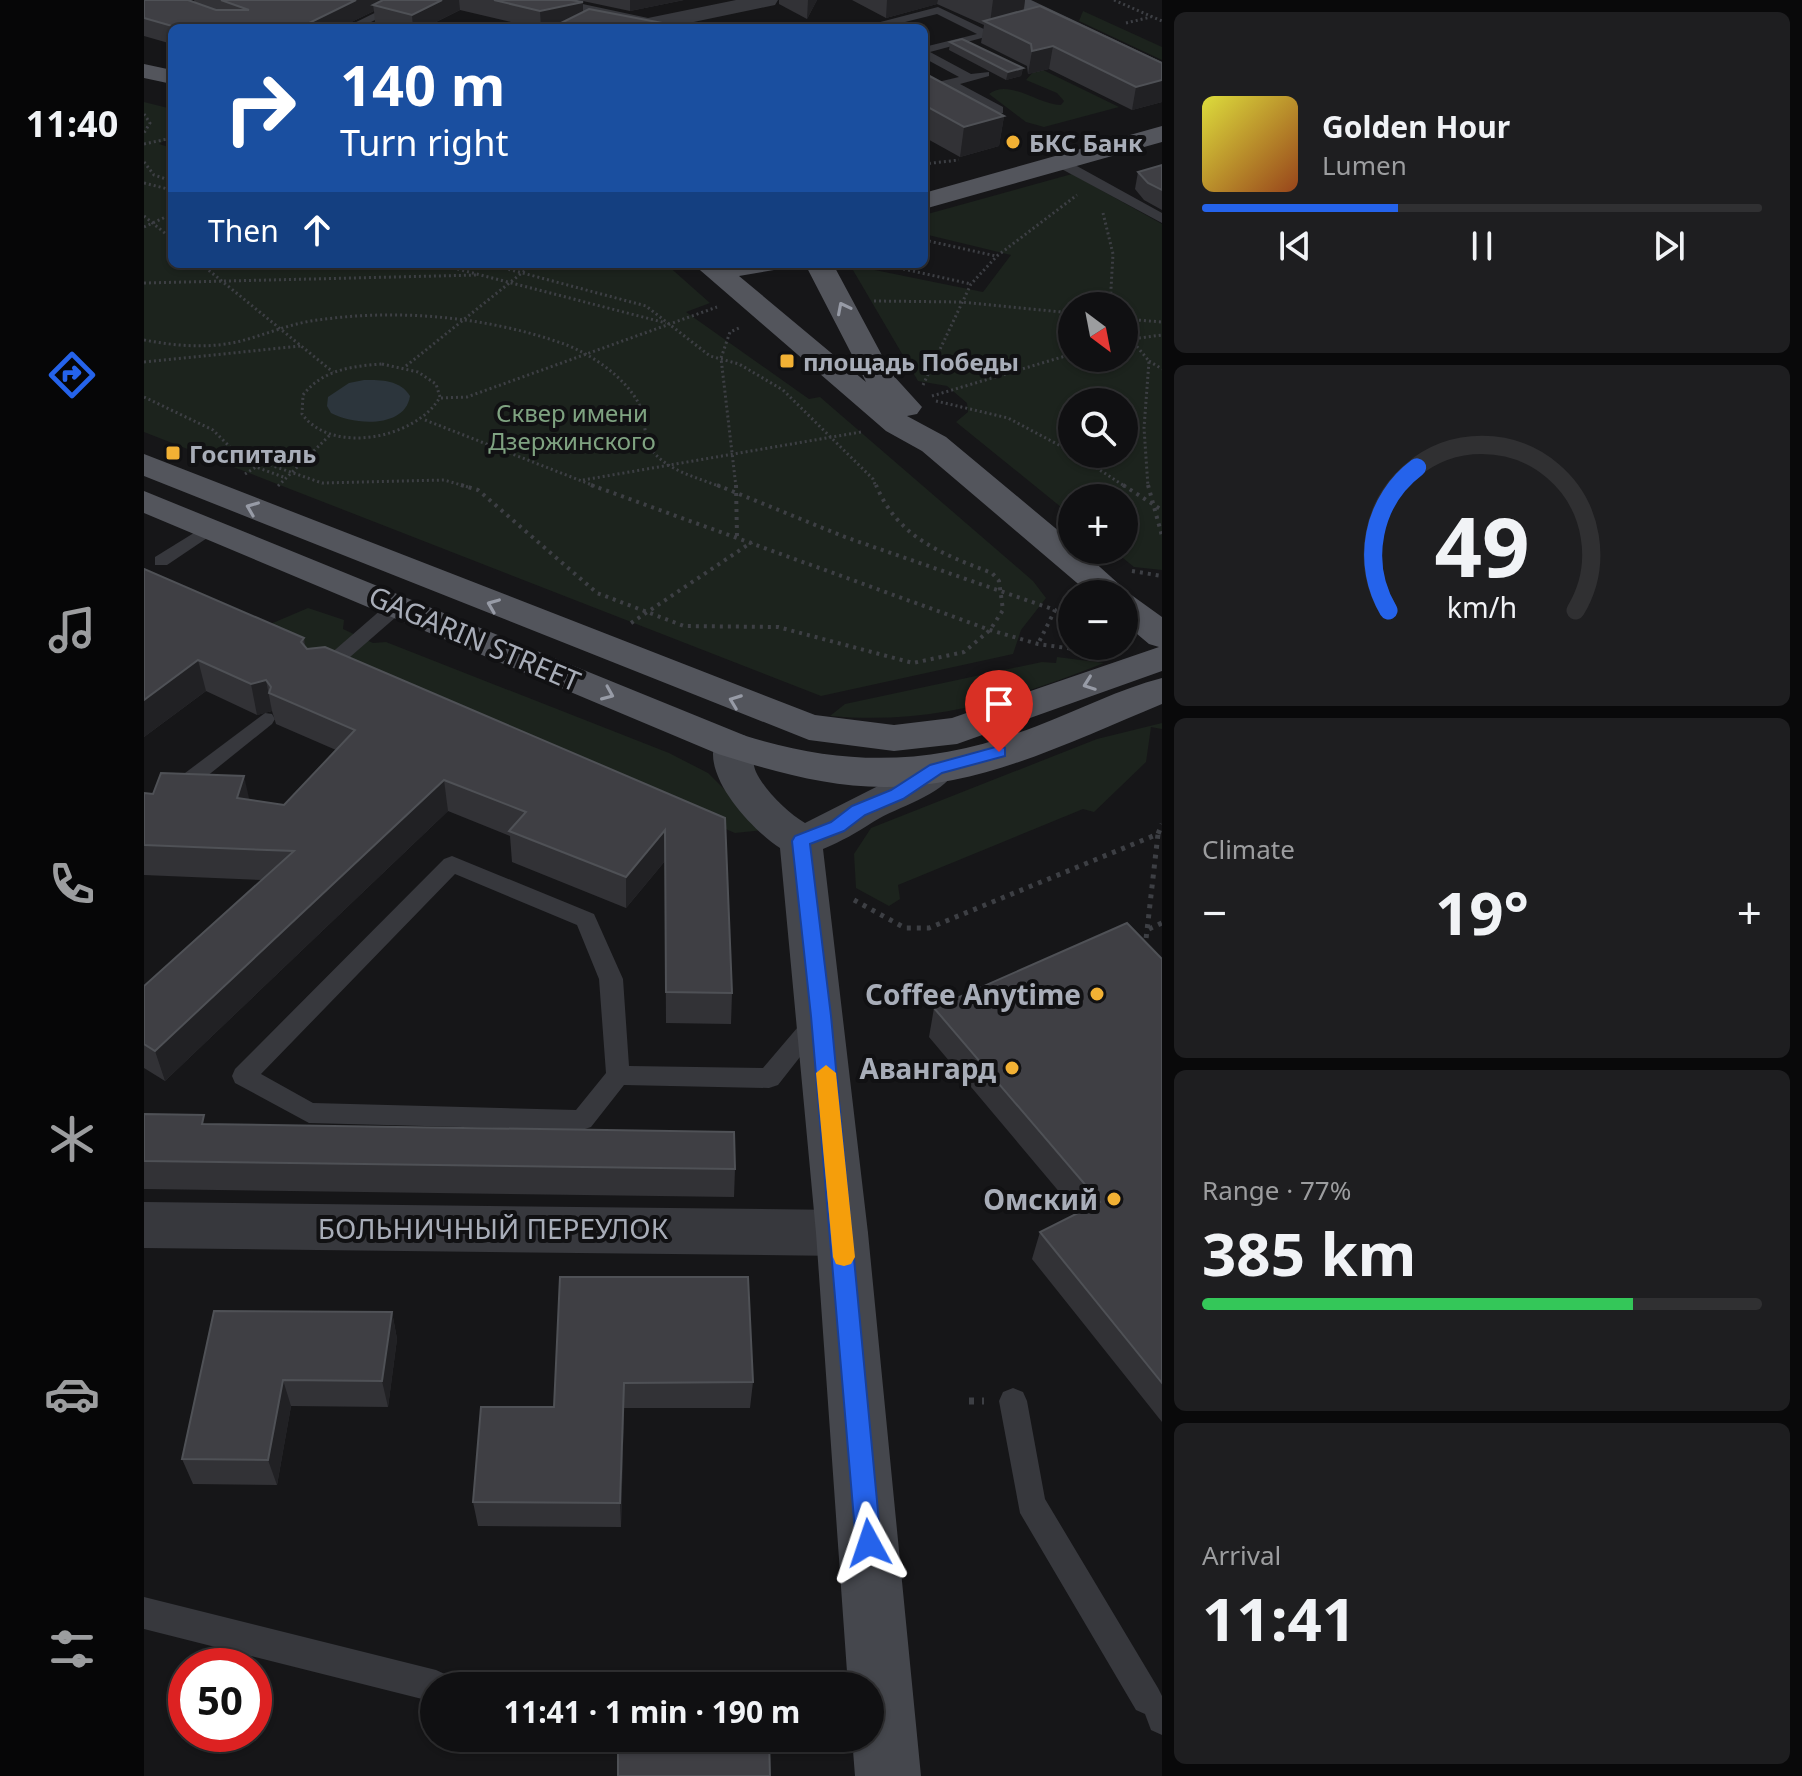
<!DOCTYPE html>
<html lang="en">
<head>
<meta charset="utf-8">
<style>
  body { margin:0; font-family:"Noto Sans",sans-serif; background:#1e1e20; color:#f1f3f6; height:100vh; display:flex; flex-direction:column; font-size:30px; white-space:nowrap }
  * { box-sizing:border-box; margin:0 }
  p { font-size:26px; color:#9c9d9f }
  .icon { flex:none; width:44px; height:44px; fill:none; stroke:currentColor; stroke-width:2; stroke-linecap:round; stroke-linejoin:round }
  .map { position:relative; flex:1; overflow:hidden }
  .panel { display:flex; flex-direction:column; gap:12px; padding:12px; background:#09090a; width:640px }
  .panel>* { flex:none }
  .top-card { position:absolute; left:24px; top:24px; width:760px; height:244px; border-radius:12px; box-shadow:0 2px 6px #0004,0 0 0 2px #303032; background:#1a4fa0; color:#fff; overflow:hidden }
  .needle { width:52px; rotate:148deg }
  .tools { position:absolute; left:914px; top:292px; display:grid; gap:16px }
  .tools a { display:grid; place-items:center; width:80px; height:80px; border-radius:50%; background:#101012; box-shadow:0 2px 6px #0004,0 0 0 2px #303032; font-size:40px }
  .speed { position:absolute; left:24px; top:1648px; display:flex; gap:16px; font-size:40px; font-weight:700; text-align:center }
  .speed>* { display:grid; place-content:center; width:104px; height:104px; border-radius:50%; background:#101012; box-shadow:0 2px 6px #0004,0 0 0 2px #303032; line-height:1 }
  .speed .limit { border:12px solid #d22; background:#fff; color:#111 }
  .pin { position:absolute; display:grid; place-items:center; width:68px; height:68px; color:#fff; margin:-82px -34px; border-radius:50% 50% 50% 0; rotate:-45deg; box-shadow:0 0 8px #0007 }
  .pin .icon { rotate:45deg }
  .me { position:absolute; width:88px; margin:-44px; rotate:355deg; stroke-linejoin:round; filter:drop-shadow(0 0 6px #0008) }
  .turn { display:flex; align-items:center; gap:28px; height:168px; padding:0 40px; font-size:36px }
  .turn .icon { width:104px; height:104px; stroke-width:2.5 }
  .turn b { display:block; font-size:56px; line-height:68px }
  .then { display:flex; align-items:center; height:76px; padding:0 40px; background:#0003; gap:16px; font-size:30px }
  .big { font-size:60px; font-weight:700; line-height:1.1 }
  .panel .widget { flex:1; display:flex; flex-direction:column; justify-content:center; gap:12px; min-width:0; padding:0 28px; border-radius:12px; background:#1e1e20 }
  .panel .dial { align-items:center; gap:0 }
  .dial svg { height:208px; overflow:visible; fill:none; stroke:#303032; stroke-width:7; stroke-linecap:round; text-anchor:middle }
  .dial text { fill:#f1f3f6; stroke:none }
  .song { display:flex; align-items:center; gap:24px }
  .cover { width:96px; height:96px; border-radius:12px; background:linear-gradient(135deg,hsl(60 70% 55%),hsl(20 70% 35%)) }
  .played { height:8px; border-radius:4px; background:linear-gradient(90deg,#2563eb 35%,#303032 35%) }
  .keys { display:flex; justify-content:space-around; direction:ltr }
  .heat { display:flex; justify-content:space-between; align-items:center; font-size:44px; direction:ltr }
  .charge { height:12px; border-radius:6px; background:linear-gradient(90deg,#34c759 77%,#303032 0) }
  .trip { position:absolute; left:276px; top:1672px; width:464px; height:80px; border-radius:40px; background:#101012; box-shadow:0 2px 6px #0004,0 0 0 2px #303032; font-weight:700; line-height:80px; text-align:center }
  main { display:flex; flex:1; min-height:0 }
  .dock { display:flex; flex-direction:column; width:144px; justify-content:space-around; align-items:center; background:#060607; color:#9c9d9f }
  .dock .icon { width:56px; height:56px }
  .dock .on { color:#2563eb }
  .dock b { font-size:36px; color:#f1f3f6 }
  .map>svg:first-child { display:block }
</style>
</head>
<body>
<main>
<nav class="dock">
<b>11:40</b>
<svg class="icon on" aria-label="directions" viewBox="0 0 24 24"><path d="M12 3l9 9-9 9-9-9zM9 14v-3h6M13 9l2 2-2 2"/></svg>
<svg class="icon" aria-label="music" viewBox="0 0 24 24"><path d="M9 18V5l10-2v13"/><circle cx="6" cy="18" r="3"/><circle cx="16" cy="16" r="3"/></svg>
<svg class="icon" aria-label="phone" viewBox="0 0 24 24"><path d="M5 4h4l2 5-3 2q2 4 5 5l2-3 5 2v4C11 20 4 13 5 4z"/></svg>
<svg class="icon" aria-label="climate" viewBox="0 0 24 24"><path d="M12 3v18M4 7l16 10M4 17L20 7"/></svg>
<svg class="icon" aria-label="car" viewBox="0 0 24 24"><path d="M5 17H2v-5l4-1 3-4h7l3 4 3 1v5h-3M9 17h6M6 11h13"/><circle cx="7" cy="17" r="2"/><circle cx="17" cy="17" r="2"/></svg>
<svg class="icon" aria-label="filters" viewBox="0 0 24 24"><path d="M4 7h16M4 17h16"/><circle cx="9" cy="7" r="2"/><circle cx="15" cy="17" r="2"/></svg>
</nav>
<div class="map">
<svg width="1018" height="1776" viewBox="0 0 1018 1776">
  <rect width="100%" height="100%" fill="#161618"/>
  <!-- green -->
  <g fill="#1c231d" fill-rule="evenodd">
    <path d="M939,11l79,36v13l-83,-39z"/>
    <path d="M897,69l78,38 -75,20 -18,-5 -37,-28c20,-16 49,11 72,11l3,-4 -7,-8 -31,-13 8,-9z"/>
    <path d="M0,102l28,7v27l-13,8 13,4v116h494l44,39 -24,9 123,87 11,-2 213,184 13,17 -25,32 -8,24 -192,42 -677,-264z"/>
    <path d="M928,174l90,50v346l-28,-3 -21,-17h11v-52h-52v18l-116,-94 12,-10 -1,-9 -20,-17 -29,-5 -68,-116 133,27 28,-37 -87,-21v-19zM928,306h52v52h-52zM928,402h52v52h-52z"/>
    <path d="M164,608l36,12 -1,9 30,14 13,-1 283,111 39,20 57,57 -30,3 -474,-205z"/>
    <path d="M913,657l47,6c-94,37 -172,62 -274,53l15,-12 197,-42 14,1z"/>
    <path d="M1018,723v6l-11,-2 -5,35 -52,50 -11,-3 -185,76 2,14 -11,7 -33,-18 -2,-34 17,-26 226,-89z"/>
  </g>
  <!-- water -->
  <path fill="#2c353c" d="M220,380c18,0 36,0 46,16 -5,33 -57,29 -79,17l-4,-7 1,-9 21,-14z"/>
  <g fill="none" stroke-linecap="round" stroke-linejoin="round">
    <!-- path-far3 -->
    <g stroke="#3d3f44" stroke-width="3" stroke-dasharray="2 3" stroke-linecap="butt">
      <path d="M970,0l48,21"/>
      <path d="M982,23l25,-6"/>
      <path d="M0,114l6,9 -6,10"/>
      <path d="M0,144l28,-6"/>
      <path d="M0,162l10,13 18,6"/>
      <path d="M780,164l35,-4"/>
      <path d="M0,183l28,7"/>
      <path d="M959,213l10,41 -3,52"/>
      <path d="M0,216l28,23"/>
      <path d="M0,227l28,-13"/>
      <path d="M780,240l72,16"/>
      <path d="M57,264l132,108"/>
      <path d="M294,264l228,59"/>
      <path d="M345,264l157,42 64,50 29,8 44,26 90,89 3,8"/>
      <path d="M739,264l16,4"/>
      <path d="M759,264l-4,4 72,16"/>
      <path d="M0,283l334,-8"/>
      <path d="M730,301l87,1 111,11"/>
      <path d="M980,319l38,3"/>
      <path d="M980,331l25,30 -5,67 4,59"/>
      <path d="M0,340c32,6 65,9 97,1 23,-6 46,-16 70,-20 83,-13 175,-5 253,23 27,10 61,33 75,60 7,14 4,34 13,46 15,21 47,28 69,37"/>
      <path d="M980,340l38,-5"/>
      <path d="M1005,361l13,8"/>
      <path d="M0,362l157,-16"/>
      <path d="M238,364l36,8 18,12 4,13c-23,41 -108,59 -138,17l1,-19c19,-25 49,-29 79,-31z"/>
      <path d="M262,366l127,-102"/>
      <path d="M779,385l48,-101 26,-28 80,-61"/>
      <path d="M788,396l140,-42"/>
      <path d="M0,397l69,33 23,23 86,30 122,-3 24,7"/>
      <path d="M297,398l26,-1 250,-90"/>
      <path d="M792,401l72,17 64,34"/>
      <path d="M281,420l172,67"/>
      <path d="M931,454l51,33"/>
      <path d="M101,474l11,-7 30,11"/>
      <path d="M439,480l278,-48"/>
      <path d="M134,486l53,-52"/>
      <path d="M592,487l-15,-129 9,-26 11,-5"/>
    </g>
    <!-- path-far2 -->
    <g stroke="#3d3f44" stroke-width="4" stroke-dasharray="3 5" stroke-linecap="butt">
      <path d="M317,485l17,5 119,103 87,33 94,1 135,36 51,-11 26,-22 13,-20 -4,-29 -7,-8c-50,-19 -94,-35 -116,-88"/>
      <path d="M447,485l399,145 48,14 50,7"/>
      <path d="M573,485l128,52 210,73 -17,34"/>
      <path d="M592,485l1,51"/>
      <path d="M979,485l39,25"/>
      <path d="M1004,485l14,51"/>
      <path d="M988,571l30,5"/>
      <path d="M487,623l121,-81"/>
    </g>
    <!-- path-far1 -->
    <g stroke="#3d3f44" stroke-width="5" stroke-dasharray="4 6" stroke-linecap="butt">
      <path d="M710,900l51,28h24l229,-94 4,-10"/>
      <path d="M1005,929l13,-6"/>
      <path d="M1001,948l13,-114"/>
    </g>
    <!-- path -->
    <path stroke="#3d3f44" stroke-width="7" stroke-dasharray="5 8" stroke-linecap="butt" d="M825,1401h15"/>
    <!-- lane -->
    <g fill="#37383d" fill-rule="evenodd">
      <path d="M257,0h14l-56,28h-15z"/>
      <path d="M794,7l50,24 21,-5 6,3 -85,23 41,22 18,-2v4l-29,8 43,23v6l-28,7 -10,-4v-6l23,-1 -40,-22 -10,1v-6l21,-5 -35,-19v-11l53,-13 -40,-20 -56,14 -16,-2z"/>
      <path d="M912,160h10l96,53v10l-106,-57z"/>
      <path d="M66,523l9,5 -3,4 -49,33h-12v-8z"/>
      <path d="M253,600l7,2v8l-77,67h-14l-3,-4 3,-4 77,-67z"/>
      <path d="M121,713l7,1 3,5 -3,5 -81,65h-14l-3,-5 3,-5z"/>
      <path d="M308,856l142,58 29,65 6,87 134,2 46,-54h16l4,6 -51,65 -9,3 -145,-3 -33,42 -9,3 -273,-7 -74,-40 -3,-7 3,-7 209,-210zM311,874l122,51 22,54 7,94 -30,37 -263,-7 -52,-29z"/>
      <path d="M869,1388l10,4 4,9 18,98 113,189 4,8v39l-11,-5 -6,-16 -9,-4 -116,-197 -21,-112 4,-9z"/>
      <path d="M0,1597l292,73 11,5 5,11h-18v16l-290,-73z"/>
    </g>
    <!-- street -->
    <g fill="#37383d" fill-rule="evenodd">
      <path d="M379,0h41l84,18 88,-18h42l-3,5 -110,23h-34l-105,-23z"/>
      <path d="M0,1202l698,8 19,7 7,16 -7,16 -19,7 -698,-8z"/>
    </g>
    <!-- secondary -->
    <g fill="#45474d" fill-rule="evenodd">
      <path d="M859,0h28l131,62v16z"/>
      <path d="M588,732l14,4c8,12 5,24 10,36 9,19 32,41 49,51l77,-39 40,-25 14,-4 14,4 7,10c-18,29 -57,36 -84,53 -17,11 -31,19 -50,27l45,384 53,543h-66l-3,-38h18v-52h-22l-32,-453 -36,-385c-28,-18 -84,-77 -62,-112z"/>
    </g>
    <!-- primary -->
    <g fill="#53555c" fill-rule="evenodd">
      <path d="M0,64l28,6v14l-28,-6z"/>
      <path d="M1018,126v16l-238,67v-16z"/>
      <path d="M549,264h85l-4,6 -35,6 127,106 -61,-118h28l59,110 30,33 -5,7 -10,2 39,21 126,105v8h9l49,44 32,23v54l-205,73 -63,7 -85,-11 -665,-264v-22l671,261 79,10 58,-7 207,-71 -10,-3 -25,-21v-29h-34l-168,-143 -36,-20z"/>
      <path d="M0,491l602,245c105,32 189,29 291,-10 42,-16 82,-37 125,-48v26c-88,36 -181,84 -278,83 -57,0 -112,-16 -166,-33l-574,-241z"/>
    </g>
  </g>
  <!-- wall -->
  <g fill="#323236">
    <path d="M0,0l51,3 -1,-3h377l12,2v10l-29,14 -7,2h-11l-76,-18 -36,18h-30l-19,-5 -1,-12 -35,17h-167v16l-28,-8z"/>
    <path d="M434,0h106l-54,11z"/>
    <path d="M635,0h38l-10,19 -28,-15z"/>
    <path d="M708,0h173l-1,10 138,53v39l-30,8 -83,-41 -21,5 -1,-8 -46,-23 3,-18 -47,-21 -51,14z"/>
    <path d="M806,42l73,26 -2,8 -15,4 -57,-30z"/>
    <path d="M780,73l80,43 -5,30 -39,11 -36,-20z"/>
    <path d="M1018,165v45l-18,-10 -9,-11 3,-17z"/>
    <path d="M0,569l160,69 1,9 2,2 418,169 7,175 -1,31 -65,-1 -1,-162 -39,47 -114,-46 -2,-26 -62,-25 -283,270 -21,-13v-82l118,-106 -118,-5v-82l106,7 34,5 52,-55 -60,-26 -4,-13 -15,4 -51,-24 -62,46z"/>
    <path d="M1018,959v463l-130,-163 8,-27 37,-19 -148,-176 5,-29z"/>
    <path d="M0,1114l63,10 528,45 -1,28 -590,-8z"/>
    <path d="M416,1277l193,105 -3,26h-126l-3,119 -143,-1 -5,-24 81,-95z"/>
    <path d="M70,1311l178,1 5,27 -9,68 -97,-1 -14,79 -84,-1 -11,-25z"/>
  </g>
  <!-- shaded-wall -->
  <g fill="#212124">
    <path d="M212,0h39l-22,5 1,6 -35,17h-40z"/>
    <path d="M298,0h17l1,10 -36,18h-11l-1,-13z"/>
    <path d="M486,0h54l-54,11z"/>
    <path d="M664,0h9l-10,19z"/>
    <path d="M743,0h51l-1,4 -51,14z"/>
    <path d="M849,0h32l-3,20 -32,3z"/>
    <path d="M439,2v19l-36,7h-6l-1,-17z"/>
    <path d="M909,46l-4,23 -21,5 4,-23z"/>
    <path d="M879,68l-2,8 -15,4 2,-8z"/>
    <path d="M1018,80v22l-30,8 4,-23z"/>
    <path d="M860,116l-5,30 -39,11 4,-30z"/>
    <path d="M54,660l8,31 -62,46v-37z"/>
    <path d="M122,680l6,31 -15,4 -6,-31z"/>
    <path d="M100,776l7,31 -14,-9z"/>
    <path d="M300,780l4,31 -283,270 -10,-30z"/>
    <path d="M521,830v31l-39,47v-31z"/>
    <path d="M248,1312l5,27 -9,68 -6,-26z"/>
    <path d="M139,1380l8,26 -14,79 -9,-25z"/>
    <path d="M480,1383v25l-3,119 -1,-24z"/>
  </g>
  <!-- building -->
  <g fill="#3f3f44" stroke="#4f5156" stroke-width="2">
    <path d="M0,0h44l28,10h33l-28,-10h135l-57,28h-120l-35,-10z"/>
    <path d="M239,0h59l-30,15 -39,-10z"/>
    <path d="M350,0h77l12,2 -43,9z"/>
    <path d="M896,6l122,57v17l-26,7 -83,-41 -21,5 -1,-7 -47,-23z"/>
    <path d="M445,9l94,18 -2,1h-130z"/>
    <path d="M818,39l61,29 -15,4 -58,-30z"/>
    <path d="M780,73l80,43 -40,11 -40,-22z"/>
    <path d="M1018,165v25l-14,-7 -10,-11z"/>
    <path d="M0,569l160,69 -3,4 6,7 18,-2 400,171 7,175 -66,-1 -1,-162 -39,47 -117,-46 17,-19 -82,-32 -289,271 -11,-7v-58l150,-135 -150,-6v-52l9,1 8,-21 83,3 -7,22 47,7 71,-75 -86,-37 2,-6 -5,-7 -15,4 -53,-24 -54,40z"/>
    <path d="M983,923l35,36v424l-122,-151 60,-30 -166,-194z"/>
    <path d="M0,1114l60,1 -2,9 532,8 1,37 -591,-8z"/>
    <path d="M416,1277h188l5,105 -129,1 -4,120 -147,-1 8,-95h73z"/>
    <path d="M70,1311l178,1 -10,69 -99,-1 -15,80 -86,-1z"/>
    <path d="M474,1738h151l1,38h-152z"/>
  </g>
  <!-- one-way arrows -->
  <defs><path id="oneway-chevron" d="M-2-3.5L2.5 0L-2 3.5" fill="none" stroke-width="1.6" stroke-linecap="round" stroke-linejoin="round" transform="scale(2)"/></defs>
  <g stroke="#979ba6">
    <use href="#oneway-chevron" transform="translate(699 308) rotate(-117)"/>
    <use href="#oneway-chevron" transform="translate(108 508) rotate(-158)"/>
    <use href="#oneway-chevron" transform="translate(349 605) rotate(-158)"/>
    <use href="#oneway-chevron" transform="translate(945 684) rotate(160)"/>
    <use href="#oneway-chevron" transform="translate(464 694) rotate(23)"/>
    <use href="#oneway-chevron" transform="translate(591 701) rotate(-159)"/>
  </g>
  <!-- route -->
  <path fill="#2563eb" stroke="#184099" stroke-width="2" d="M855,746l6,2v8l-63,17 -39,26 -38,16 -21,16 -34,13 21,172 50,527 -3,9 -9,3 -9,-3 -4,-9 -45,-527 -19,-175 3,-5 36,-14 21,-16 39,-16 39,-25z"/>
  <!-- slow -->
  <path fill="#f59e0b" d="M682,1065l10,8 19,184 -4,7 -7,2 -8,-2 -3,-7 -17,-184z"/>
  <!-- markers -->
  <g fill="#f2b134" stroke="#111113" stroke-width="3">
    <circle cx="869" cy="142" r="8"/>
    <rect x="635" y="353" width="16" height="16" rx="4"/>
    <rect x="21" y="445" width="16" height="16" rx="4"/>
    <circle cx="953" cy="994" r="8"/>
    <circle cx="868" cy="1068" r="8"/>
    <circle cx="970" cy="1199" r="8"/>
  </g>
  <g text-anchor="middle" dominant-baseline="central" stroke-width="8" stroke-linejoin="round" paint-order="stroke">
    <!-- far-poi labels -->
    <g font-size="24" font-weight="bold" fill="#a8adb8" stroke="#111113" text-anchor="start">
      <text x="885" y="142">БКС Банк</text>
      <text x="659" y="361">площадь Победы</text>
      <text x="45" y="453">Госпиталь</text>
    </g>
    <!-- far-park labels -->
    <g font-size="24" fill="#7fa381" stroke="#111113">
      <text x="428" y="412">Сквер имени<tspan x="428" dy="28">Дзержинского</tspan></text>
    </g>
    <!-- street labels -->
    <g font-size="28" fill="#a8adb8" stroke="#111113">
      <text transform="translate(331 638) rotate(23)">GAGARIN STREET</text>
      <text x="349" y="1228">БОЛЬНИЧНЫЙ ПЕРЕУЛОК</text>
    </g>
    <!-- poi labels -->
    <g font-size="28" font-weight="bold" fill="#a8adb8" stroke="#111113" text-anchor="end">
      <text x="937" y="994">Coffee Anytime</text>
      <text x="852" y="1068">Авангард</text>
      <text x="954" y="1199">Омский</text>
    </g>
  </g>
</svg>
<div class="tools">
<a><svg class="needle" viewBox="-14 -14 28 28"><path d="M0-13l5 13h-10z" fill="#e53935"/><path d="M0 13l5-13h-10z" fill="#9c9d9f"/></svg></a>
<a><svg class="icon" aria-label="search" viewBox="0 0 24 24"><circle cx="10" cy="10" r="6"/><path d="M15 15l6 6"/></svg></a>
<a>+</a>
<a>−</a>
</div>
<div class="speed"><div class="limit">50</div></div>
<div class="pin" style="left:855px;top:752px;background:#d93025"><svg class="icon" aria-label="arrive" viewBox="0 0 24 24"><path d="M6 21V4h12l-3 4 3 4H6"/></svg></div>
<svg class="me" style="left:725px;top:1543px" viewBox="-20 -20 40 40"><path d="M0-17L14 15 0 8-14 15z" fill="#2563eb" stroke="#fff" stroke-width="4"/></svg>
<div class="trip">11:41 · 1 min · 190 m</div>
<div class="top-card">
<div class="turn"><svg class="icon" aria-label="right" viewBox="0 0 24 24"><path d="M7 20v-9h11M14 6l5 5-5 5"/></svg><div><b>140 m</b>Turn right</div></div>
<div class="then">Then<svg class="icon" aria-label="ahead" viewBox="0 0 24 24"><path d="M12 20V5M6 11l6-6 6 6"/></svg></div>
</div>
</div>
<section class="panel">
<div class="widget">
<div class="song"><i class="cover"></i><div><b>Golden Hour</b><p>Lumen</p></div></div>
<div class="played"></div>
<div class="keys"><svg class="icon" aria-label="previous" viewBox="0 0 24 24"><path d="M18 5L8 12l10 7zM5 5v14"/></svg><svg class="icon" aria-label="pause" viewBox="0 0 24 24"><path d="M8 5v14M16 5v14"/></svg><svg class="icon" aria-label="next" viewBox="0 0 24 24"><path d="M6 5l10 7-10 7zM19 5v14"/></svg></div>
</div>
<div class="widget dial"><svg viewBox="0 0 100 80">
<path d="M14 69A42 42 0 1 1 86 69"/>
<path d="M14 69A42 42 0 0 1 25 14" stroke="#2563eb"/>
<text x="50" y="56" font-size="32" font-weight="700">49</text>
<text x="50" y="72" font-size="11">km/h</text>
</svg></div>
<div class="widget"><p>Climate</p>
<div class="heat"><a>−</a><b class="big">19°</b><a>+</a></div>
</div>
<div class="widget"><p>Range · 77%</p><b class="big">385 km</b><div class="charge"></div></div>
<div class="widget"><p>Arrival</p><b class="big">11:41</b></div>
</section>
</main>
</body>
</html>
